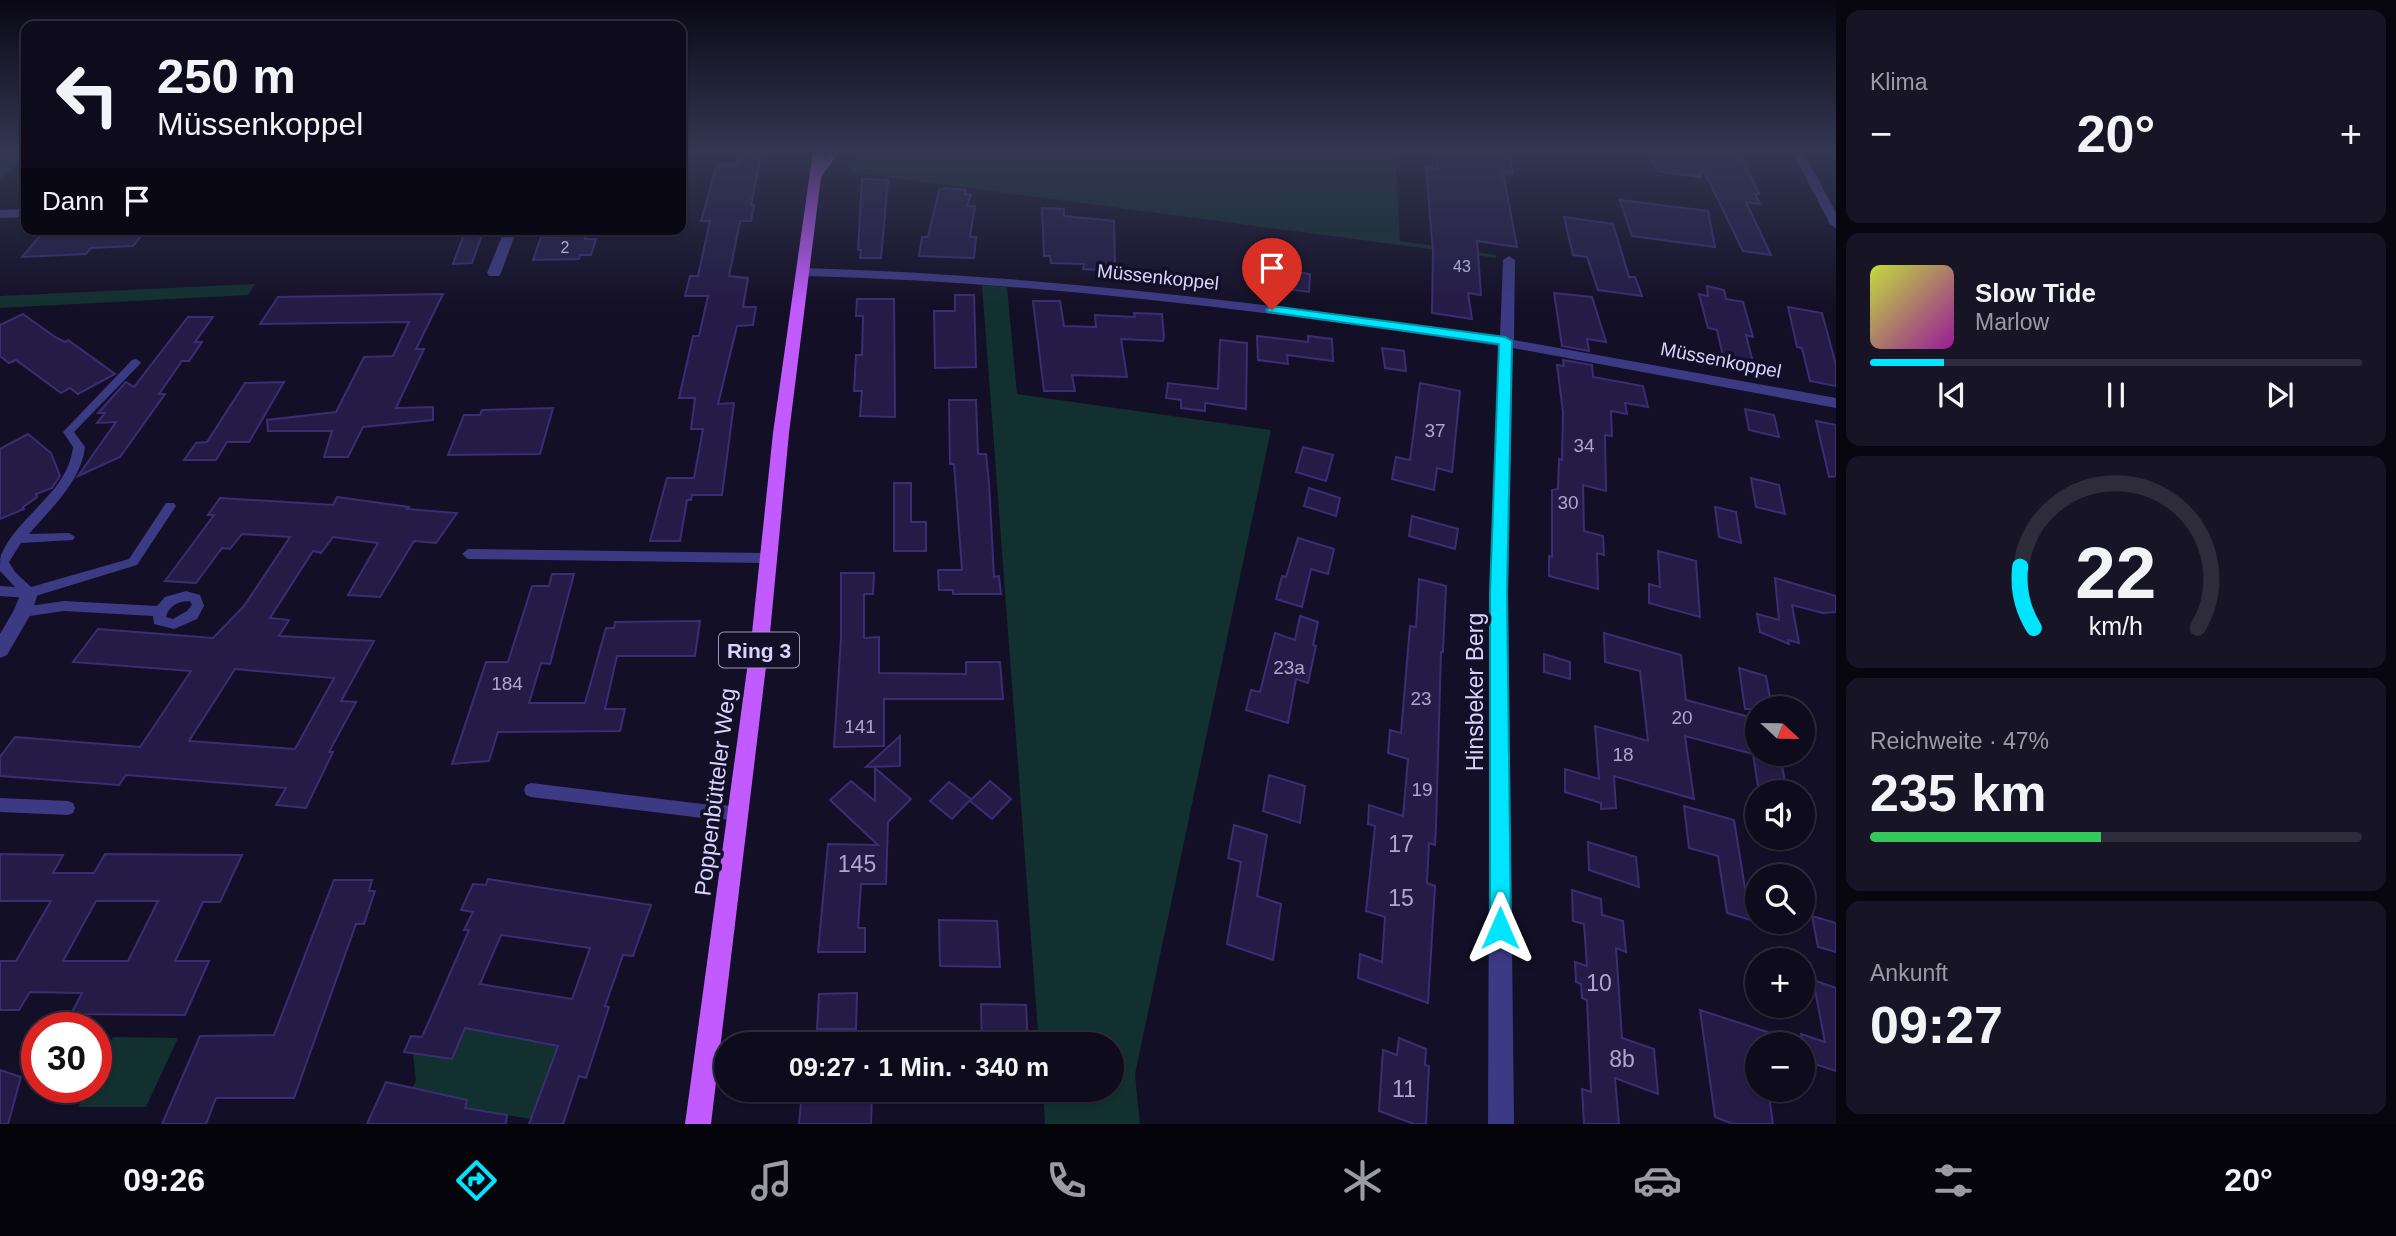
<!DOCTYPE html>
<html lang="de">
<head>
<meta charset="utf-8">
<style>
  body { margin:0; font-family:Arial,sans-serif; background:#171425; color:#f1f3f6; height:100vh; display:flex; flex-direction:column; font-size:26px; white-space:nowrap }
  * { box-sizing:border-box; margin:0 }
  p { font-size:23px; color:#9b9ba3 }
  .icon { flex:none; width:38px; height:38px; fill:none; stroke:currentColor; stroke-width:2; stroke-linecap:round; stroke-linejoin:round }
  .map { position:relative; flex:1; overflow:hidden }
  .sheet { display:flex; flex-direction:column; gap:10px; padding:10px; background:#08060f; width:560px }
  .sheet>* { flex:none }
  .hud { position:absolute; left:21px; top:21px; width:665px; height:214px; border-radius:14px; box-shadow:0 2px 5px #0004,0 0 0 2px #2e2b3b; background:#0e0b1c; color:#f1f3f6; overflow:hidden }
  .needle { width:46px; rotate:112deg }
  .controls { position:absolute; left:1745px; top:696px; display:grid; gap:14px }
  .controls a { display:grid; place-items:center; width:70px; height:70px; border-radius:50%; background:#0e0b1c; box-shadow:0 2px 5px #0004,0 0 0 2px #2e2b3b; font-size:35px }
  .speed { position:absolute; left:21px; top:1012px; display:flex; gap:14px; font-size:35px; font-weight:700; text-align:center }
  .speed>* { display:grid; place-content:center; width:91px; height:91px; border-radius:50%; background:#0e0b1c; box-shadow:0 2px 5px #0004,0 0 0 2px #2e2b3b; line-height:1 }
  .speed .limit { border:10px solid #d22; background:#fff; color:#111 }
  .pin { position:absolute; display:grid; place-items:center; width:60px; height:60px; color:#fff; margin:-72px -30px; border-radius:50% 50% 50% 0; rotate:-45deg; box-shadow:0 0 7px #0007 }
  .pin .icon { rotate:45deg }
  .me { position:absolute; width:77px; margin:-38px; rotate:0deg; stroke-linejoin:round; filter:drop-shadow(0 0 5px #0008) }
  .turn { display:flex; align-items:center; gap:24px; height:147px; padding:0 21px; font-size:32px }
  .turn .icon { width:91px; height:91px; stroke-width:2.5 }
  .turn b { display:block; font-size:49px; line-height:60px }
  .then { display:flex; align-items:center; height:66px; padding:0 21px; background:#0003; gap:14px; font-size:26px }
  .big { font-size:52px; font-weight:800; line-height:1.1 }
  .sheet .tile { flex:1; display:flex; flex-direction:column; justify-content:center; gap:10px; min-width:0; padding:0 24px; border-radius:14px; background:#171425 }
  .sheet .dial { align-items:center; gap:0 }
  .dial svg { height:182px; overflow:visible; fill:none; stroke:#2e2b3b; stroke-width:7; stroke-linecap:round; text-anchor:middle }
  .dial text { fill:#f1f3f6; stroke:none }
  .song { display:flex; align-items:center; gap:21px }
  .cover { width:84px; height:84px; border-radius:10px; background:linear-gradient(135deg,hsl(70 70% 55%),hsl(300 70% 35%)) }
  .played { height:7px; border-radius:4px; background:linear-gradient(90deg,#00e5ff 15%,#2e2b3b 15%) }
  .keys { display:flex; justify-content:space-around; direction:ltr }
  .heat { display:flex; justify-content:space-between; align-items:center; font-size:38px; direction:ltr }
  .charge { height:10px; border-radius:5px; background:linear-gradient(90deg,#34c759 47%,#2e2b3b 0) }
  .trip { position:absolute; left:714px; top:1032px; width:410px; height:70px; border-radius:35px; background:#0e0b1c; box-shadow:0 2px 5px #0004,0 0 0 2px #2e2b3b; font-weight:800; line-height:70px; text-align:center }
  .menu { display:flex; height:112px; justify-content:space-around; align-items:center; background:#06040b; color:#9b9ba3 }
  .menu .icon { width:49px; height:49px }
  .menu .current { color:#00e5ff }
  .menu b { font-size:32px; color:#f1f3f6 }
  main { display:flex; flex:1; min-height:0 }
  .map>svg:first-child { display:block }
</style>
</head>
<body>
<main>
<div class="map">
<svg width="1836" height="1124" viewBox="0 0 1836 1124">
  <rect width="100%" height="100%" fill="#130f26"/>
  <!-- green -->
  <g fill="#12302f">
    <path d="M0,151h26v4l-26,25z"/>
    <path d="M857,151h538l5,90 96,14 1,3 -648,-86z"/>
    <path d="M255,284l-7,11 -248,13v-12z"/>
    <path d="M982,285l25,2 10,107 254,36 -136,644 5,50h-95l-2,-34h68v-45h-72z"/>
    <path d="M465,1028l93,18 -27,73 -66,-11 1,-8 -55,-11 5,-8 -3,-27 39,5z"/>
    <path d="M113,1037l65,1 -32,69h-68l10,-20h8v-17z"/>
  </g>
  <!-- building -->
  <g fill="#241b47" stroke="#3b2d73" stroke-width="2" fill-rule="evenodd">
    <path d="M739,151h23l-11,54h3l-3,16h-11l-11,55 19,2 -5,29h13l-3,18 -16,1 -19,78 16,-1 -12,92h-30l-1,5h-4l-7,41h-30l17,-63h27l9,-49h-12l4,-31h-16l14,-62h6l9,-40h-23l5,-20h8l12,-55h-9l16,-56h19z"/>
    <path d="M1436,151h73l4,22 -10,-1 14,75 -40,-6 4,54 -13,-2 4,26 -40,-6 1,-62 -7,-84 12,2z"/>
    <path d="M1649,151h65l20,2 2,4h6l17,37h-4l5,10 -14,-2 25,53 -28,-4 -39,-80 -4,1 1,5 -44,-6z"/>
    <path d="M862,179l26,1 -7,78h-21l1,-8h-3z"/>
    <path d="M945,188l21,2 -1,4 6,1 -4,11h8l-5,31h6l-2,21 -55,-2 3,-19h6l11,-47z"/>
    <path d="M1620,200l88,11 7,36 -83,-11z"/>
    <path d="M1042,208l22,1v7l50,5 1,48 -2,2 -30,-2 1,-5 -33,-1 -1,-7h-6z"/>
    <path d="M1564,217l49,7 16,53h6l7,19 -44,-6 -11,-33 -14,-2z"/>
    <path d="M46,229h101l-14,17 -42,2 -5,6 -64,3z"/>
    <path d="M466,229h18l-12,34 -19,1z"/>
    <path d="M586,236l-1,3h11l-5,16h-11l-1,4 -46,1 8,-23z"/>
    <path d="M1268,268l42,6 -1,18 -42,-5z"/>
    <path d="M1707,286l17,4 2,9 17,3 10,35 -7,-2 9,36 -30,-6 -8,-35 -9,-2 -9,-34 9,2z"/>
    <path d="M1554,293l38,4 14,45 -19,-3 2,12 -27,-5z"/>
    <path d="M443,294l-27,55h8l-28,59 37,-1v13l-70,7 -15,30h-24l8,-26h-64l-1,-11 69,-8 28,-55 29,-1 16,-34 -149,2 18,-27z"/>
    <path d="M955,295h19l2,72 -41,1 -1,-57h21z"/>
    <path d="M857,299h37l1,118 -35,-1 2,-25h-8l2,-36h6l1,-39h-7z"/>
    <path d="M1033,301h27l4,25 32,1 -1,-12 40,2 -1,-4 28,1 2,23 -1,4 -42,-2 6,38 -55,-2 3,16h-31z"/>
    <path d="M1788,307l34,6 14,52v21l-26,-5 -8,-33 -5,-1z"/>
    <path d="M23,314l32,23 10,5 3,-2 47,34 -37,20 -8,-6 -9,5 -45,-33 -7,3 -9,-7v-31z"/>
    <path d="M188,317h25l-18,25h7l-13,19h-7l-23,33h6l-45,63 -42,19 38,-54 -19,1 8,-10h-7l28,-31 8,5z"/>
    <path d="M1257,336l51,6v-6l24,3 1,22 -46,-6 1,9 -30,-4z"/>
    <path d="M1220,340l27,3 -1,66 -41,-6v8l-24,-3v-8l-15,-2 2,-15 50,6z"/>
    <path d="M1382,348l22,3 2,20 -21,-3z"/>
    <path d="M1563,360l29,5 1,12 50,9 5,21 -23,-4 2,11 -16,-3 1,25 -7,-1 1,56 -23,-6 1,46 19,5 1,19 -7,-2 1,36 -49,-13v-20l3,1v-67l6,-1 1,-30 3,1 1,-48 -6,-47 7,1z"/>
    <path d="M284,382l-35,60h-22l-11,18h-32l12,-17 11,-1 38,-59z"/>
    <path d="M1420,383l40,8 -8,81 -15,-4 -3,22 -42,-11 4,-22 14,3z"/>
    <path d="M949,400h27l2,54h8l3,29 5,94 5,-1 2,18h-48v-4h-14l-1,-20h24l-8,-106h-4z"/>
    <path d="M553,408l-13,46 -92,1 16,-40h16l2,-5z"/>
    <path d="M1745,409l29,6 5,22 -30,-7z"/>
    <path d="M1816,421l20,4v51l-7,1z"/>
    <path d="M28,434l23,19 9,23 -8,12 -16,6 1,3 -14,10 1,2 -24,10v-70z"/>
    <path d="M1303,447l30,8 -7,26 -30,-9z"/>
    <path d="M1751,478l28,7 6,29 -29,-7z"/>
    <path d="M894,483h17v39h15v29h-32z"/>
    <path d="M1309,488l31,10 -4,18 -32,-10z"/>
    <path d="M337,497l72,10 -2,2 50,4 -21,30 -22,-2 -34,56 -32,-2 30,-52 -45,-6 -12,16 -8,-2 -43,67 19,2 -10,16 95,5 -33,60 15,1 -27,50h4l-27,56 -30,-3 10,-17 -160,-13 -7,10 -119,-9v-19l15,-20 125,10 51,-76 -118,-9 25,-33 115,9 31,-32 46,-69 -48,-3 -12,15 -8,-1 -26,35 -31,-2 49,-66h-6l12,-17 113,7zM235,669l99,9 -39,71 -106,-8z"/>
    <path d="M1715,507l21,5 5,31 -22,-6z"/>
    <path d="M1412,516l46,13 -3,20 -46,-13z"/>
    <path d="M1298,538l36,11 -6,25 -17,-5 -9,38 -26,-8 6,-23 4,1z"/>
    <path d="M1658,551l38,10 4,56 -51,-14v-19l11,3z"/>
    <path d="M841,573h33l-1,21h-9v44l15,-1v36l87,1v-12h34l3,37h-119v47l-50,1 7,-109z"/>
    <path d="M552,574h22l-24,90 -9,-1 -12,40h56l21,-75h8l1,-6 85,-1 -5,35h-78l-12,53h20l-5,22 -122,1 -9,29 -37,3 34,-102h22l24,-76h17z"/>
    <path d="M1775,578l61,18v16l-13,1 -31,-8 7,38 -11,-3 1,4 -29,-12 -3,-18 22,6z"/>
    <path d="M1419,579l27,7 -3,66h-2l-5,174 -1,19 -6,-2 -2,40 8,3 -7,117 -70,-25 2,-24 22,8 3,-45 -19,-6 9,-85 -7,-2 1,-19 34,11 5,-57 -20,-6 2,-23 11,3 9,-107 6,1z"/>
    <path d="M1300,616l18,6 -5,23 3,1 -8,37 -12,-4 -8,44 -42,-13 5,-20 9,2 15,-59 20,7z"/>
    <path d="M1604,633l77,22 5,45 71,19v35h23l7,39h-28l-6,-39 -68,-18 9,63 -80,-23 2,32 -15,1v-6l-36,-11v-23l34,10 -4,-53 53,15 -8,-70 -35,-9z"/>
    <path d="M1544,654l26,8v17l-26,-7z"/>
    <path d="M1739,668l27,8 6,33h-27z"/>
    <path d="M900,736v30l-34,1z"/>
    <path d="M875,768l36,31 -23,23 -2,62h-25l-3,44h7v24h-47l10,-108 50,1 -48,-45 21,-19 24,20z"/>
    <path d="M1269,775l36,11 -5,37 -37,-12z"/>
    <path d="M990,781l21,18 -19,20 -22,-18z"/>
    <path d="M949,782l22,17 -19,20 -22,-18z"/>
    <path d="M1684,806l50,14 11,68 12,4v30l-30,-9 -9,-57 -29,-8z"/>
    <path d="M1234,825l33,10 -10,61 24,8 -8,56 -46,-16 14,-82 -13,-4z"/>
    <path d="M1588,842l48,15 3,30 -50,-17z"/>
    <path d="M0,854l63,1 -10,18h41l11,-19 137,1 -22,47h-17l-28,59h34l-24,54 -114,-1 11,-21 -52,-1 -11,18h-19v-49h16l35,-60h-51zM96,901h62l-30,60h-65z"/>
    <path d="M488,879l163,26 -18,51 -10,-1 -18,51 4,1 -23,71 -7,-2 -16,48h-34l29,-78 -93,-18 -13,31 -48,-7 7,-16 11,1 47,-107h-5l9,-18 -12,-2 12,-26 13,1zM501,935l89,13 -18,51 -92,-15z"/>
    <path d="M334,880h38l-3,11h6l-11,33h-8l-62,174h-78l-10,26h-44l38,-88 74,-1z"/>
    <path d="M1572,890l29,9 1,16 21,6 3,31 -10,-4 6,90 32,11 4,45 -43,-16 4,46h-35l-2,-35 9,3 -4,-92 -5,-2 -1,-14 -5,-2 -1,-20 12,4 -3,-42 -11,-3z"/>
    <path d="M1812,916l24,7v29l-18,-5z"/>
    <path d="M939,920l58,1 3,46 -60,-1z"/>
    <path d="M1813,980l23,8v83l-30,-10 -5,-27 24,8z"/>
    <path d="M857,993l-1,36h-39l2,-35z"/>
    <path d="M981,1004l45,1 2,40h-46z"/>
    <path d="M1700,1010l95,31 -1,4h-37v46l12,5 4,28h-40l-18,-7z"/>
    <path d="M1399,1038l27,11 -1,16 4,1 -3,58h-12l-35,-13 4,-61 14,5z"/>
    <path d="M0,1070l21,7 -13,47h-8z"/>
    <path d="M386,1082l81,18 -2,8 42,7 -1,9h-139z"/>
    <path d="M802,1091h70l-1,33h-72z"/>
  </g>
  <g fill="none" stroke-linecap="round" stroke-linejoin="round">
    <!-- service -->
    <g fill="#3d3a85" fill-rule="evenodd">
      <path d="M136,359l5,3 -1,2 -66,68 11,15c-4,35 -35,62 -56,87l40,-1 6,4 -2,3 -52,3 -12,19 6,10 16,15 98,-28 37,-56h8l2,3 -39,59 -108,33 -29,-2v-10l15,1 -15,-16c0,-5 0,-12 1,-16 17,-40 67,-62 72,-108l-10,-15 69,-72z"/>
      <path d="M468,549l301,4 6,5 -6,5 -301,-4 -6,-5z"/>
      <path d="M186,591l14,4 4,11 -7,13 -23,10 -20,-5 -1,-8 -89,-5 -41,6 -5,-1 -1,-4 1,-4 5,-1 41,-6 93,5 8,-9zM190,601l2,4 -5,6 -14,8 -7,-2c3,-12 13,-16 24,-16z"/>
      <path d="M531,783l171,21 35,2 5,2 2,5 -2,5 -5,2 -35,-2 -171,-21 -5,-2 -2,-5 2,-5z"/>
      <path d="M0,798l68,3 5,2 2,5 -2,5 -5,2 -68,-3z"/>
    </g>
    <!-- minor -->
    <g fill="#3d3a85" fill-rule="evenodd">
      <path d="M1792,151h11l33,62v15l-6,-4z"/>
      <path d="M26,209v8l-26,1v-8z"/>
      <path d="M505,229h12l-16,44 -2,3h-10l-2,-3z"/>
      <path d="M1509,256l6,4 -1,80 322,58v10l-323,-60 -5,245 6,531h-26l2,-531 9,-247c-230,-35 -461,-64 -694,-70l-7,-4 7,-4c233,7 464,35 695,69l3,-77z"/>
      <path d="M29,586l6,2 3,5 -6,19 -25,43 -7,3v-24l14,-24 9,-22z"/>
    </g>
    <!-- primary -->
    <path fill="#c25bff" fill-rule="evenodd" d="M813,151h11v6l5,-6h11l-19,26 -32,256 -19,200 -59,491h-26l67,-491 21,-200z"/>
  </g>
  <!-- sky -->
  <linearGradient id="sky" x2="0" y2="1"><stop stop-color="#0a0815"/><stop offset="0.49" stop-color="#333752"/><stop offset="1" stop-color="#333752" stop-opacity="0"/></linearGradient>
  <rect width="1836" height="308" fill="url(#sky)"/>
  <!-- route -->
  <path fill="#00e5ff" stroke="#0095a6" stroke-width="2" d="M1272,306l233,31 7,4 -5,252 4,335 -3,7 -8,3 -7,-3 -3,-7v-335l9,-249 -231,-32 -2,-2z"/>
  <g text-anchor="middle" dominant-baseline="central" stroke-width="7" stroke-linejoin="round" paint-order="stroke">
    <!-- far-number labels -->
    <g font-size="16" fill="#aca6d1">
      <text x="565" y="247">2</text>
      <text x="1462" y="266">43</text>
    </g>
    <!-- far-street labels -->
    <g font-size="19" fill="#d9d4ff" stroke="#130f26">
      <text transform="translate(1158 277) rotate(6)">Müssenkoppel</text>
      <text transform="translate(1721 360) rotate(11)">Müssenkoppel</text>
    </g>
    <!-- number labels -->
    <g font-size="19" fill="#aca6d1">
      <text x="1435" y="430">37</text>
      <text x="1584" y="445">34</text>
      <text x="1568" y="502">30</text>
      <text x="1289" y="667">23a</text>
      <text x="507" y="683">184</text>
      <text x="1421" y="698">23</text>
      <text x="1682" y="717">20</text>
      <text x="860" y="726">141</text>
      <text x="1623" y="754">18</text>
      <text x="1422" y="789">19</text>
    </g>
    <!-- shield labels -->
    <rect fill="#130f26" stroke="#9e99be" stroke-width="2" x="719" y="632.5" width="80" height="35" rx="5"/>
    <g font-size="21" font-weight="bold" fill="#d9d4ff">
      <text x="759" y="650">Ring 3</text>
    </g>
    <!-- street labels -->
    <g font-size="23" fill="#d9d4ff" stroke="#130f26">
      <text transform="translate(1475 692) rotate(-90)">Hinsbeker Berg</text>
      <text transform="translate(715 792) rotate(-83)">Poppenbütteler Weg</text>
    </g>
    <!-- near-number labels -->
    <g font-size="23" fill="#aca6d1">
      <text x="1401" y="844">17</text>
      <text x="857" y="864">145</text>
      <text x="1401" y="898">15</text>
      <text x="1599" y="983">10</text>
      <text x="1622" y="1059">8b</text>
      <text x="1404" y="1089">11</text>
    </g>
  </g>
</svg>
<div class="controls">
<a><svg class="needle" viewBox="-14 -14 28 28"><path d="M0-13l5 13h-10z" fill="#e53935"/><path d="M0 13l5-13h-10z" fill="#9b9ba3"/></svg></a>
<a><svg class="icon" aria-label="sound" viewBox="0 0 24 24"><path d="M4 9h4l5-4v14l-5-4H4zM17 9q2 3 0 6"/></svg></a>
<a><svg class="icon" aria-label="search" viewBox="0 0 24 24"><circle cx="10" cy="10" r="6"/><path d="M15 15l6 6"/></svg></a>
<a>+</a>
<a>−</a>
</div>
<div class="speed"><div class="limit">30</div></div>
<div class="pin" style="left:1272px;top:310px;background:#d93025"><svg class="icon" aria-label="arrive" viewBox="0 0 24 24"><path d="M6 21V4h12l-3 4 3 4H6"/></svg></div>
<svg class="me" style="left:1500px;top:928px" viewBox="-20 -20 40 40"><path d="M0-17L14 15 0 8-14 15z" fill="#00e5ff" stroke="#fff" stroke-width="4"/></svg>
<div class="trip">09:27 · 1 Min. · 340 m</div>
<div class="hud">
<div class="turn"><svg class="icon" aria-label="left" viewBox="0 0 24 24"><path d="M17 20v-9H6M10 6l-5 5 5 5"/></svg><div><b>250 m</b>Müssenkoppel</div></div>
<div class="then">Dann<svg class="icon" aria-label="arrive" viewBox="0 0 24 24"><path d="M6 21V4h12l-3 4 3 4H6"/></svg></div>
</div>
</div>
<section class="sheet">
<div class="tile"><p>Klima</p>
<div class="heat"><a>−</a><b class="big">20°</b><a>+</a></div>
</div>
<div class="tile">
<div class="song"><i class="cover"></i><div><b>Slow Tide</b><p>Marlow</p></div></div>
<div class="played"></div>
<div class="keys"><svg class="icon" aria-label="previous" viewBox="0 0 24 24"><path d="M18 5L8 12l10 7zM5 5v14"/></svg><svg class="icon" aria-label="pause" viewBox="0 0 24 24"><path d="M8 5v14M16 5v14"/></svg><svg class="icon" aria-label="next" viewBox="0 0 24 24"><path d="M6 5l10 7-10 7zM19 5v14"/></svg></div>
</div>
<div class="tile dial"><svg viewBox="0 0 100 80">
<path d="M14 69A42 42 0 1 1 86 69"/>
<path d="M14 69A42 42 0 0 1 8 42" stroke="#00e5ff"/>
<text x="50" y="56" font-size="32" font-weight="700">22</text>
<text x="50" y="72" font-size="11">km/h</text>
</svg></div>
<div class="tile"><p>Reichweite · 47%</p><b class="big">235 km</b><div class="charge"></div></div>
<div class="tile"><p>Ankunft</p><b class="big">09:27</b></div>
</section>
</main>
<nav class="menu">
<b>09:26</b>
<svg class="icon current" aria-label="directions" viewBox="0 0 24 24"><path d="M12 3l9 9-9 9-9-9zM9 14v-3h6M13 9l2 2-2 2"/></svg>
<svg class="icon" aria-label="music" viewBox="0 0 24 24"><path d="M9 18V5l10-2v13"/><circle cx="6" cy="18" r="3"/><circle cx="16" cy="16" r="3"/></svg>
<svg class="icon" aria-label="phone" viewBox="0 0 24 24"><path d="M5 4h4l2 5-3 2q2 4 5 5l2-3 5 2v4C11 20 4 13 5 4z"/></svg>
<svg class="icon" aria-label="climate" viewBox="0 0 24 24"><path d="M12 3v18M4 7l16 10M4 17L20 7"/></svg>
<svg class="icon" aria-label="car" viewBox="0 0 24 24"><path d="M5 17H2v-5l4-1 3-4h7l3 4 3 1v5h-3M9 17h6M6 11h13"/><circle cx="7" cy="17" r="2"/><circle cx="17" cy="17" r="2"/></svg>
<svg class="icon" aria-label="filters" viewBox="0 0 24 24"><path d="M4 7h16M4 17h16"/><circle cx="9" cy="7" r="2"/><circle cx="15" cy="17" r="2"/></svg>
<b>20°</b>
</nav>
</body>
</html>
